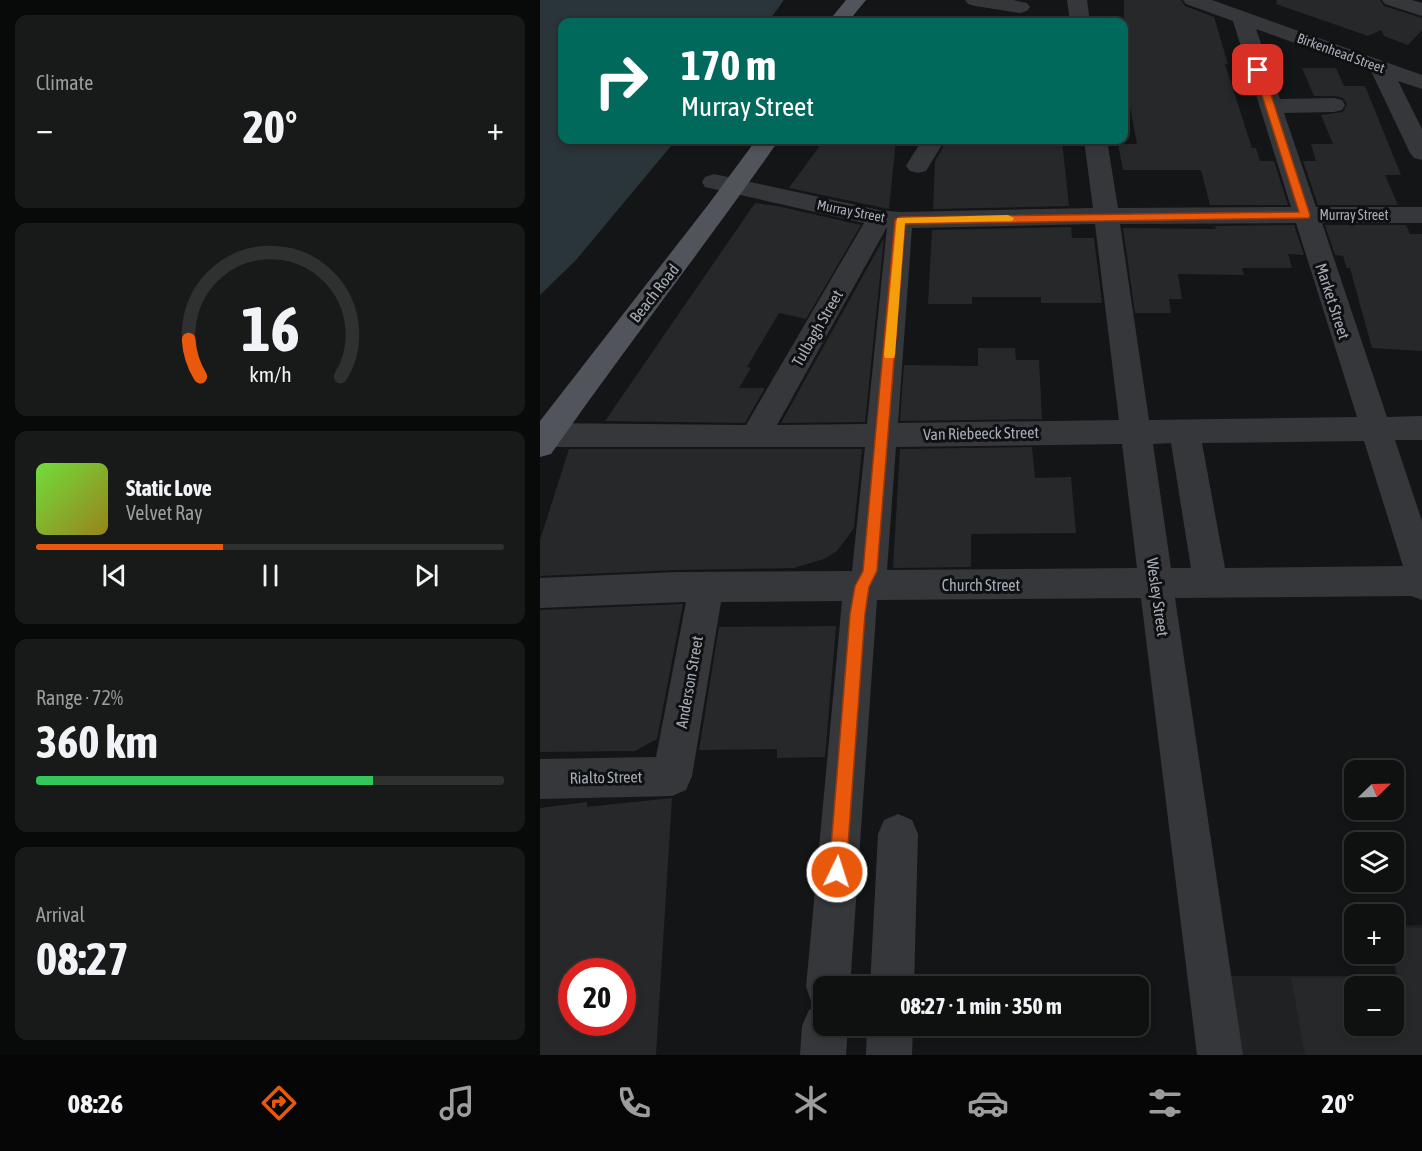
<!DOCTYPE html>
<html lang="en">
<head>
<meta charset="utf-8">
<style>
  body { margin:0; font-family:"Asap Condensed",sans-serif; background:#181919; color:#f1f3f6; height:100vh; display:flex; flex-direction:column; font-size:22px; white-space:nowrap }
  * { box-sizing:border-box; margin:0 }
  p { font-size:20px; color:#9b9d9f }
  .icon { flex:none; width:33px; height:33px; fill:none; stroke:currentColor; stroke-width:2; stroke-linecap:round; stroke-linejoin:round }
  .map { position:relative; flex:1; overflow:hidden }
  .side { display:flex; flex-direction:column; gap:15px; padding:15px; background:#080909; width:540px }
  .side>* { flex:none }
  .guide { position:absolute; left:18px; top:18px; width:570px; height:126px; border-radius:12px; box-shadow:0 3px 9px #0003,0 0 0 2px #2f3030; background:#00695c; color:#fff; overflow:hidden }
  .needle { width:39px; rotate:67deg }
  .buttons { position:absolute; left:804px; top:760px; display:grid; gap:12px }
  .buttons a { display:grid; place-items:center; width:60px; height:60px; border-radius:12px; background:#0f1010; box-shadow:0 3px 9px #0003,0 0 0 2px #2f3030; font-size:30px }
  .speed { position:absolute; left:18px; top:958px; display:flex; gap:12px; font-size:30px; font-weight:700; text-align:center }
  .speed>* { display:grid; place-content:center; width:78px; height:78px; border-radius:50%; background:#0f1010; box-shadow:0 3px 9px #0003,0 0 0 2px #2f3030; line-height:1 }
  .speed .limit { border:9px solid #d22; background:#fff; color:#111 }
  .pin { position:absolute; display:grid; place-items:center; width:51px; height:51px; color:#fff; margin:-26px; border-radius:12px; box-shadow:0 3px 9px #0006 }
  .me { position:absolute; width:66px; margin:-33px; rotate:4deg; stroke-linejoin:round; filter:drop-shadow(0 0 4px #0008) }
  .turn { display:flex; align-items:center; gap:21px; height:126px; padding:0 24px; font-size:27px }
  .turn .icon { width:78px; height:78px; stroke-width:2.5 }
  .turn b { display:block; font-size:42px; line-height:51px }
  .big { font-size:45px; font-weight:700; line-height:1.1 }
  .side .tile { flex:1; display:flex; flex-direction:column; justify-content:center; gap:9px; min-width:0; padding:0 21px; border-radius:12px; background:#181919 }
  .side .dial { align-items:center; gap:0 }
  .dial svg { height:156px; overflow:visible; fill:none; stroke:#2f3030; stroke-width:7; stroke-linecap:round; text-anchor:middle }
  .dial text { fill:#f1f3f6; stroke:none }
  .song { display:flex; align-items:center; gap:18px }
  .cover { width:72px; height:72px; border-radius:9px; background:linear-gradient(135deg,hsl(100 70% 55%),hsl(50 70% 35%)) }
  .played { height:6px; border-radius:3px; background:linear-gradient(90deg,#ea580c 40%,#2f3030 40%) }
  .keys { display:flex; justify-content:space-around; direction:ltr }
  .heat { display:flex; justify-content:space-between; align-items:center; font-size:33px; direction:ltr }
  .charge { height:9px; border-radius:4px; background:linear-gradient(90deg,#34c759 72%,#2f3030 0) }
  .trip { position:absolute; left:273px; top:976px; width:336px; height:60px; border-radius:12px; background:#0f1010; box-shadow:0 3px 9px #0003,0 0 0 2px #2f3030; font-weight:700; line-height:60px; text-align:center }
  .tabs { display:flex; height:96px; justify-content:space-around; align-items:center; background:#060606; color:#9b9d9f }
  .tabs .icon { width:42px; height:42px }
  .tabs .current { color:#ea580c }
  .tabs b { font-size:27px; color:#f1f3f6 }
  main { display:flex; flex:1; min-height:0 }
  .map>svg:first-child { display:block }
</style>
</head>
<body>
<main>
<section class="side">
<div class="tile"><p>Climate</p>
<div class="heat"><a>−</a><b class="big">20°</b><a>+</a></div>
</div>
<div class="tile dial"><svg viewBox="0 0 100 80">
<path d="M14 69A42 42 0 1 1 86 69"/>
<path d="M14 69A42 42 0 0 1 8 50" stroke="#ea580c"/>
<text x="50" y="56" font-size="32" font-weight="700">16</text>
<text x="50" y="72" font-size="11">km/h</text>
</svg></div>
<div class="tile">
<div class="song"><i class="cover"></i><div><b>Static Love</b><p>Velvet Ray</p></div></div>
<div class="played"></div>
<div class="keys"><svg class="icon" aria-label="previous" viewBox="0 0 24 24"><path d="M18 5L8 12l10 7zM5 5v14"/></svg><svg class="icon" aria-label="pause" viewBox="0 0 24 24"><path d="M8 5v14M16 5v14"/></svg><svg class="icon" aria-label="next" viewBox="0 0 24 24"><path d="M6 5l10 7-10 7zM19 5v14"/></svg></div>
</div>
<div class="tile"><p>Range · 72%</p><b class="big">360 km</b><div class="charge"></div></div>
<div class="tile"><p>Arrival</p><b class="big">08:27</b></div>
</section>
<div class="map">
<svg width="882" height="1055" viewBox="0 0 882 1055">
  <rect width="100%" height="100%" fill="#141516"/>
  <!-- built -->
  <path fill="#202123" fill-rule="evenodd" d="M882,925v130h-200l-11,-79h185l-4,-22h2v-28zM814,987h40v39h-40z"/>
  <!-- water -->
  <path fill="#2a353a" d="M0,0h244l-16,22h-206v118h114l-100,120 -36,35z"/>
  <!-- building -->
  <g fill="#27282a" fill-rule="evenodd">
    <path d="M584,0h57l4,6 29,11 14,47h-3l27,84h4l4,13h14l14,44h-78l-9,-35h-78l-5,-26h19l-10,-52h-3z"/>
    <path d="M737,0h103l4,6 38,12v12l-14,15 -24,-9 -3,-6 -13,6 -92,-32z"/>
    <path d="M762,68h34l8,18h21l36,89h-16l13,30h-80l-15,-44h13l-5,-17h22l-12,-29 22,-3 4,-8 -4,-6 -8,-2h-21z"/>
    <path d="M284,140h72l-7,69 -100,-21z"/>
    <path d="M407,140h115l7,66 -136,3 2,-48z"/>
    <path d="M215,203l22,3 84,19 -55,94 -27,-6 -32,54 4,1 -12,20h26l-20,35 -140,-2z"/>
    <path d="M754,225l10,30 -16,-1 4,14h-50l2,7 -66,-1 4,25h-13l2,14h-36l-12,-85 93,1 -1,-3z"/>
    <path d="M785,225h81l4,9h12v117l-50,-3 -22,-80h-3l-4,-12 -8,-1z"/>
    <path d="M531,227l1,11h22l8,65h-61v-6h-69v7h-44l4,-74z"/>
    <path d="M344,238l-19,184 -84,1z"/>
    <path d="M438,348h37l1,12h23l3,59 -142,2 4,-56 74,1z"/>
    <path d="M492,447l3,31 36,-1 5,56 -105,1v33l-78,1 7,-119z"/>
    <path d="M29,449h293l-8,79 -17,23 -13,8 -30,9 -117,2 -137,6v-36z"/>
    <path d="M143,604l-26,135 -22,12 -95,1v-142z"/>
    <path d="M296,626l-11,131 -48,1v-9l-78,1 20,-123z"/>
    <path d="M132,798l-16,257h-116v-247l47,-6v5zM32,972h50v51h-50z"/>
    <path d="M854,928h28v127h-117l-14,-77 107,-1 -4,-19zM814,987h40v39h-40z"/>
  </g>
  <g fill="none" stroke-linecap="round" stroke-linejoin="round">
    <!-- minor -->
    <g fill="#35373b" fill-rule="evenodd">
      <path d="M425,0h48l14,3 3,4 -3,4 -7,2 -45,-7 -7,-2z"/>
      <path d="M527,0h20l3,22h-20z"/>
      <path d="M643,0h29l210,75v14l-24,-8 24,48v31l-8,-2 -4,-5 -39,-82 -115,-42 24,70 54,-1 8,2 3,5 -3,5 -8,2 -50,1 32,94h106v16h-100l65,194 35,-1v24h-27l27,81v79l-11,-4 -236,2 68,457h-46l-56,-457 -264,2 -27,387h-26v39h24l-2,29h-46l2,-29 7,-16 10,-4 -7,-3 -6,-16 36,-386 -121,1 -29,174 -6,14 -14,6 -132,3v-40l116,-2 30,-155 -146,6v-30l137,-6 175,-1 13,-124h-325v-24l206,2 118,-202 -159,-36 -3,-5 3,-5 9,-3 165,36 21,2 193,-4 -9,-68h23l11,68 173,-1 -58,-186 -47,-17zM756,223l61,194 -208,3 -29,-196zM555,224l24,196 -221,3 14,-195zM347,227l-20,197 -90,1zM824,441l39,125 -178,2 -23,-125zM631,443l20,125h-20l-18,-124zM582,444l15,124 -250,2 9,-123z"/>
      <path d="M842,0h30l10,3v13l-37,-12z"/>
      <path d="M382,140h23l-19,31 -8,2 -8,-2 -4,-5z"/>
      <path d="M358,814l14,6 6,14 -4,153h-44l8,-153 6,-14z"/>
      <path d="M327,1026h46l-1,29h-46z"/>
    </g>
    <!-- major -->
    <g fill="#51545a" fill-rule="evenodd">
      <path d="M306,0h20l-18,22h-20z"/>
      <path d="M216,140h23c-74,106 -154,208 -228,314l-11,3v-36l168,-216z"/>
    </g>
  </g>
  <!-- route -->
  <path fill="#ea580c" stroke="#983908" stroke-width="1.5" d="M718,67l5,3 47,145 -1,3 -404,6 -28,347 -8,16 -4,27 -19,258 -2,6 -7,3 -6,-3 -2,-6 21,-258 5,-28 8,-15 32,-351 5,-3 399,-5 -45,-142z"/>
  <!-- slow -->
  <path fill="#f59e0b" d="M468,215l6,3 -2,3 -107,2 -10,132 -1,3h-9l-1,-3 13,-137z"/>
  <g text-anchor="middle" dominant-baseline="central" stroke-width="6" stroke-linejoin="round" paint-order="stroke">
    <!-- far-street labels -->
    <g font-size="14" fill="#a6acb7" stroke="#0f1011">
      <text transform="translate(801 53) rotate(20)">Birkenhead Street</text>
      <text transform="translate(311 211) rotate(11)">Murray Street</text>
      <text x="814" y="215">Murray Street</text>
    </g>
    <!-- street labels -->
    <g font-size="16" fill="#a6acb7" stroke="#0f1011">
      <text transform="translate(114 293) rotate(-52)">Beach Road</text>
      <text transform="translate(793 301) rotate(72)">Market Street</text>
      <text transform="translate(277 328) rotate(-60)">Tulbagh Street</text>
      <text transform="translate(441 433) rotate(-1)">Van Riebeeck Street</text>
      <text x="441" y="585">Church Street</text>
      <text transform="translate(618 597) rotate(82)">Wesley Street</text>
      <text transform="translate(149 682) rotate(-80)">Anderson Street</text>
      <text transform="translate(66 777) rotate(-1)">Rialto Street</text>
    </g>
  </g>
</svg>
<div class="buttons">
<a><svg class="needle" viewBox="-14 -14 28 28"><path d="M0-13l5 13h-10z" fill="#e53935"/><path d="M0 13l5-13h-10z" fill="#9b9d9f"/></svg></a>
<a><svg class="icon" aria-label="layers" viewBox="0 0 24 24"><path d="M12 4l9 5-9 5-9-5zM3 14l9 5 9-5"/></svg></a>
<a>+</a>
<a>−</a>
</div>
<div class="speed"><div class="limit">20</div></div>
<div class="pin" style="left:718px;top:70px;background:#d93025"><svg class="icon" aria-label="arrive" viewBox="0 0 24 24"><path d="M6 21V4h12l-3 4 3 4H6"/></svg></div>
<svg class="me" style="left:297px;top:872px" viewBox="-20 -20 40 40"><circle r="17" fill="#ea580c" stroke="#fff" stroke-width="3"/><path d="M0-11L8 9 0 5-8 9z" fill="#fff"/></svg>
<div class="trip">08:27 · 1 min · 350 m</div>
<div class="guide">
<div class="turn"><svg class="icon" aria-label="right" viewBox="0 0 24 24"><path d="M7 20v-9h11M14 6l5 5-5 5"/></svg><div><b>170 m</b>Murray Street</div></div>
</div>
</div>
</main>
<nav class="tabs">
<b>08:26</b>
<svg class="icon current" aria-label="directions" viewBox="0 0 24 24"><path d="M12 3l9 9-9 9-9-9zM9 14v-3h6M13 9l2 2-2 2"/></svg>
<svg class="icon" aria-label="music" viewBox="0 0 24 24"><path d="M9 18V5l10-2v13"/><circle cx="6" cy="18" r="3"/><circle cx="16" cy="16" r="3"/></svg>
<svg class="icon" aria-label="phone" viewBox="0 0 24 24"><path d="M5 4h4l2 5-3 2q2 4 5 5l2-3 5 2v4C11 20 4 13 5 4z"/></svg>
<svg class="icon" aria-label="climate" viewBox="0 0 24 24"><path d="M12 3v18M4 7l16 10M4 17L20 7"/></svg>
<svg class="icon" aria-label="car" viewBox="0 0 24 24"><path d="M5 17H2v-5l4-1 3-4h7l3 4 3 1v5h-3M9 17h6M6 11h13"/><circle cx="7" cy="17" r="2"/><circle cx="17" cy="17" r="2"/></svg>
<svg class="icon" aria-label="filters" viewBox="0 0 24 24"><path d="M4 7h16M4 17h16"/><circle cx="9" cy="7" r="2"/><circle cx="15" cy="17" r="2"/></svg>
<b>20°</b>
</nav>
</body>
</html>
